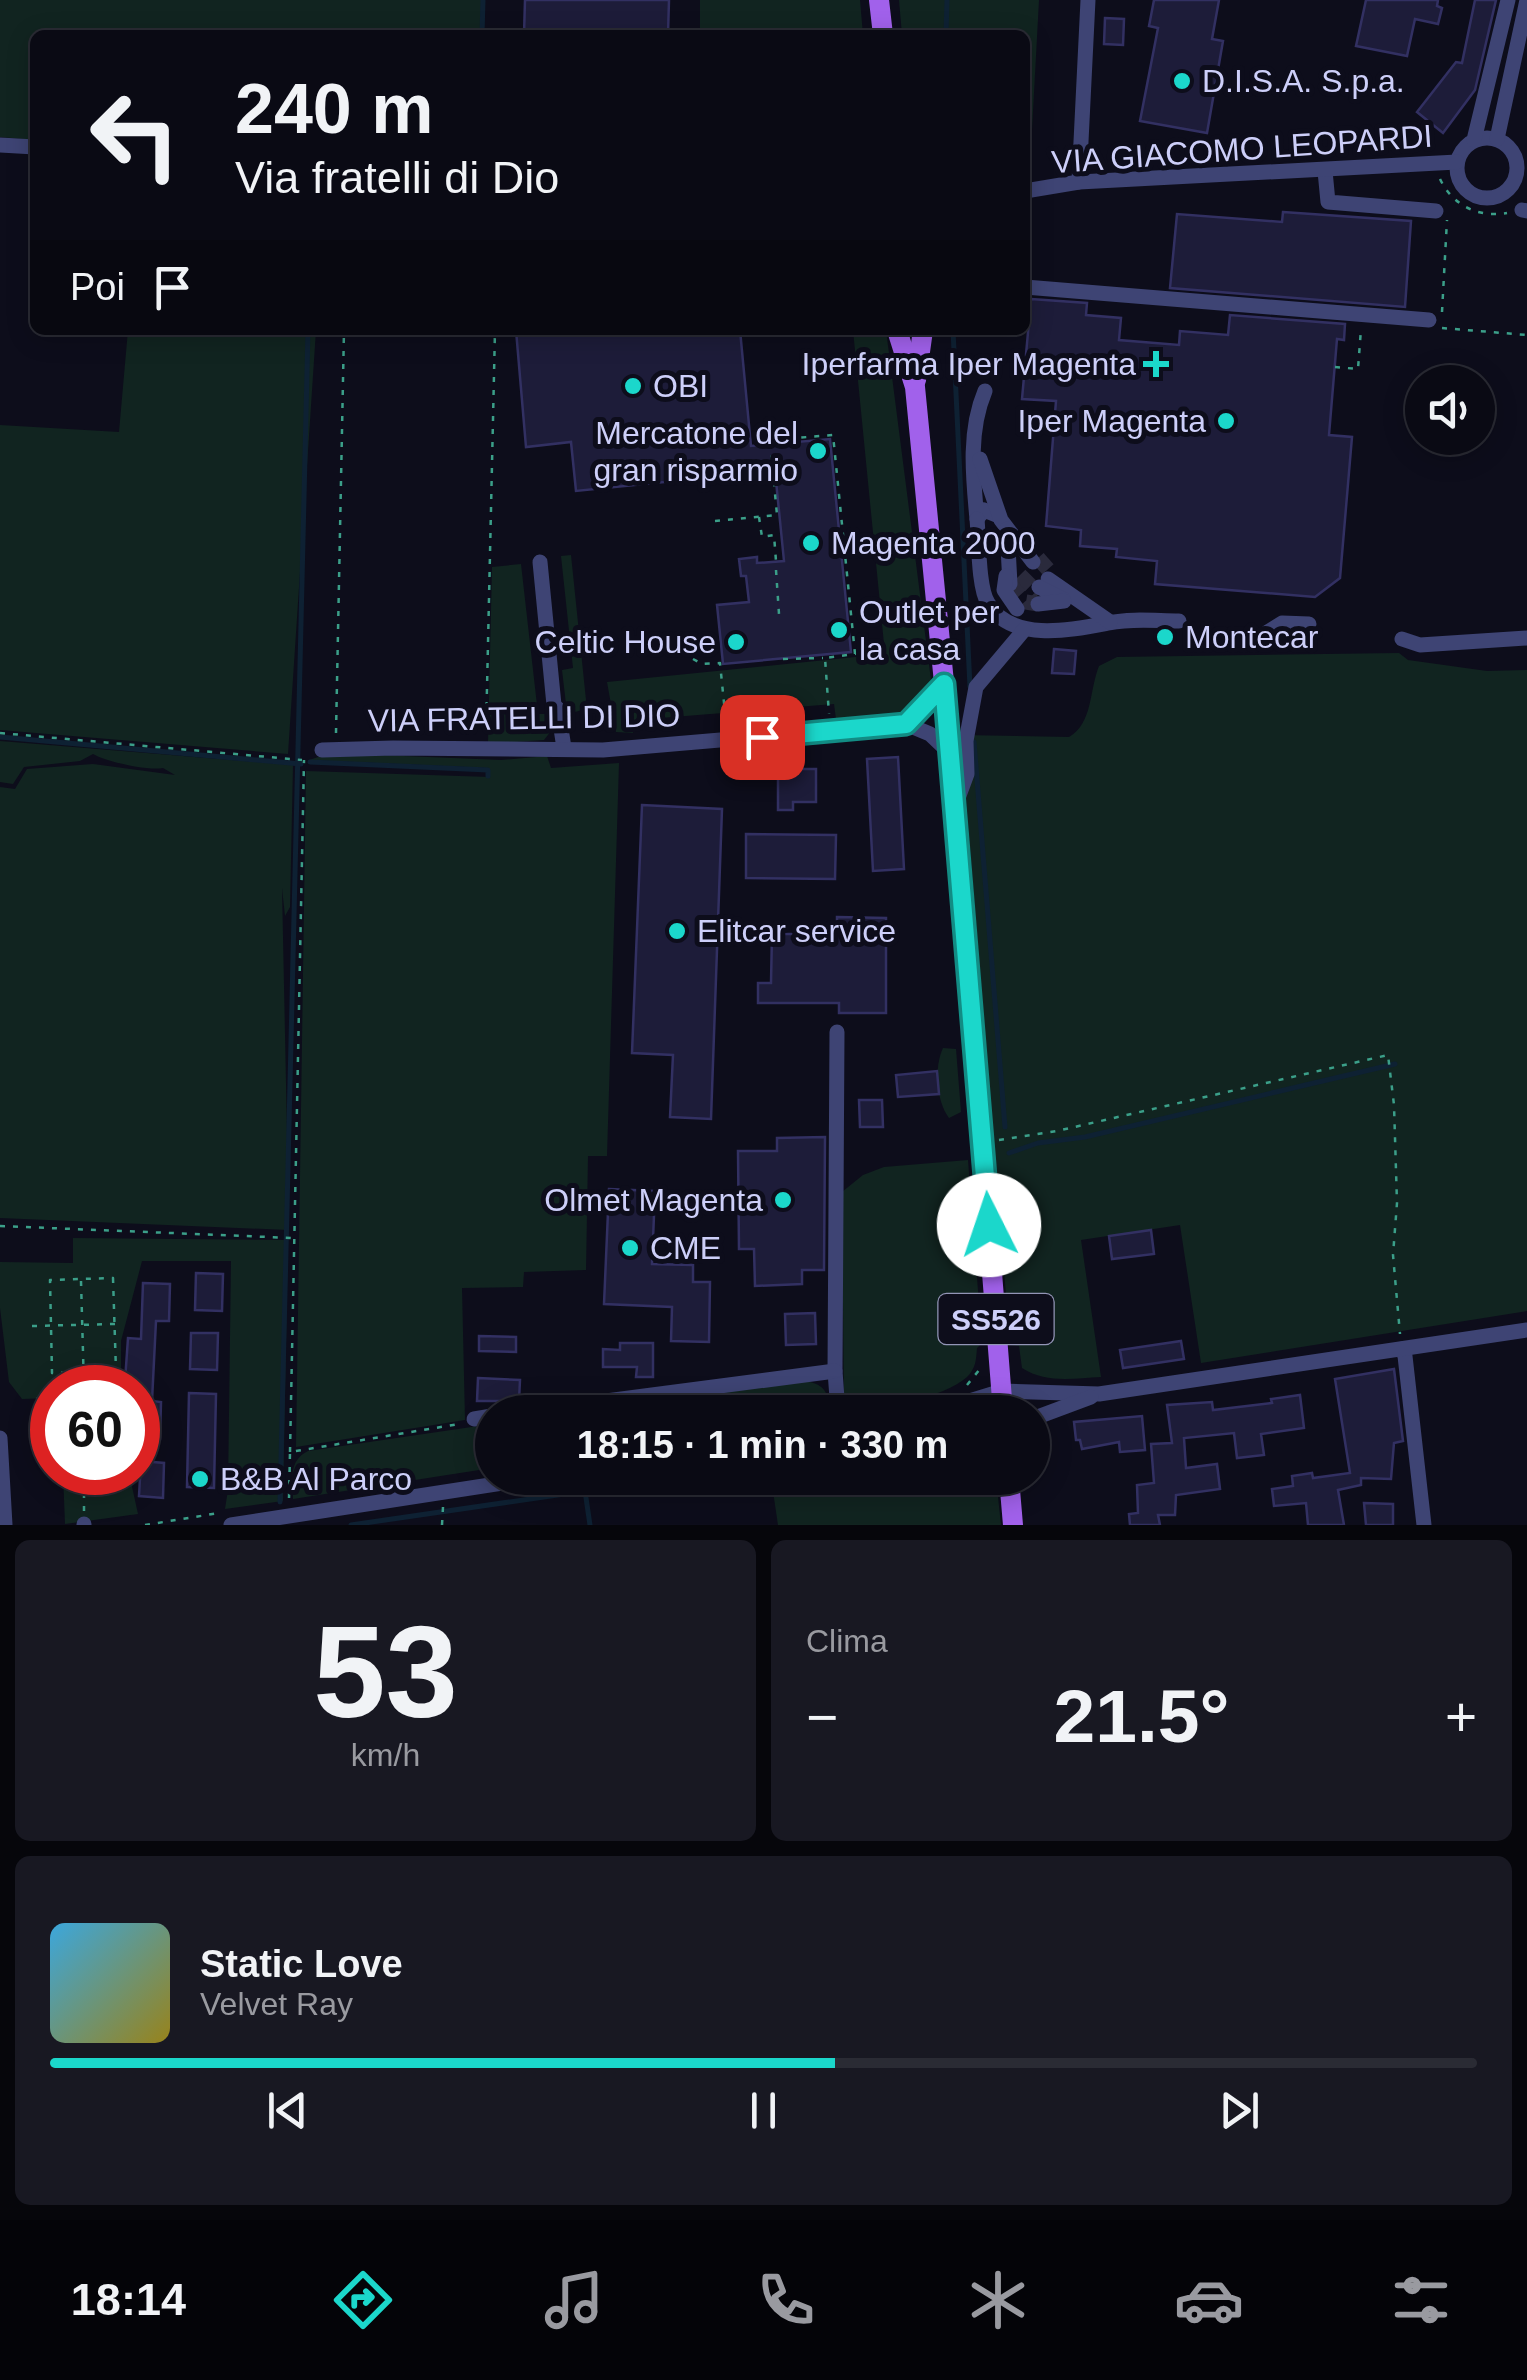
<!DOCTYPE html>
<html lang="it">
<head>
<meta charset="utf-8">
<style>
  body { margin:0; font-family:Arial,sans-serif; background:#181822; color:#f1f3f6; height:100vh; display:flex; flex-direction:column; font-size:38px; white-space:nowrap }
  * { box-sizing:border-box; margin:0 }
  p { font-size:32px; color:#999aa0 }
  .icon { flex:none; width:55px; height:55px; fill:none; stroke:currentColor; stroke-width:2; stroke-linecap:round; stroke-linejoin:round }
  .map { position:relative; height:1525px; overflow:hidden }
  .side { display:flex; flex-direction:column; gap:15px; padding:15px; background:#06060b; flex:1 }
  .side>* { flex:none }
  .hud { position:absolute; left:30px; top:30px; width:1000px; height:305px; border-radius:15px; box-shadow:0 5px 25px #0003,0 0 0 2px #2a2b34; background:#0a0a14; color:#f1f3f6; overflow:hidden }
  .tools { position:absolute; left:1405px; top:365px; display:grid; gap:20px }
  .tools a { display:grid; place-items:center; width:90px; height:90px; border-radius:50%; background:#0a0a14; box-shadow:0 5px 25px #0003,0 0 0 2px #2a2b34; font-size:50px }
  .speed { position:absolute; left:30px; top:1365px; display:flex; gap:20px; font-size:50px; font-weight:700; text-align:center }
  .speed>* { display:grid; place-content:center; width:130px; height:130px; border-radius:50%; background:#0a0a14; box-shadow:0 5px 25px #0003,0 0 0 2px #2a2b34; line-height:1 }
  .speed .limit { border:15px solid #d22; background:#fff; color:#111 }
  .pin { position:absolute; display:grid; place-items:center; width:85px; height:85px; color:#fff; margin:-42px; border-radius:20px; box-shadow:0 5px 15px #0006 }
  .me { position:absolute; width:110px; margin:-55px; rotate:356deg; stroke-linejoin:round; filter:drop-shadow(0 0 8px #0008) }
  .turn { display:flex; align-items:center; gap:35px; height:210px; padding:0 40px; font-size:45px }
  .turn .icon { width:130px; height:130px; stroke-width:2.5 }
  .turn b { display:block; font-size:70px; line-height:85px }
  .then { display:flex; align-items:center; height:95px; padding:0 40px; background:#0003; gap:20px; font-size:38px }
  .big { font-size:75px; font-weight:600; line-height:1.1 }
  .side .widget { flex:1; display:flex; flex-direction:column; justify-content:center; gap:15px; min-width:0; padding:0 35px; border-radius:15px; background:#181822 }
  .side .dial { align-items:center; gap:0 }
  .dial b { font-size:130px; line-height:1 }
  .song { display:flex; align-items:center; gap:30px }
  .cover { width:120px; height:120px; border-radius:15px; background:linear-gradient(135deg,hsl(200 70% 55%),hsl(50 70% 35%)) }
  .played { height:10px; border-radius:5px; background:linear-gradient(90deg,#1bd7cb 55%,#2a2b34 55%) }
  .keys { display:flex; justify-content:space-around; direction:ltr }
  .heat { display:flex; justify-content:space-between; align-items:center; font-size:55px; direction:ltr }
  .side .tiles { flex:1; display:grid; gap:15px; grid-template-columns:1fr 1fr }
  .widget:last-child { grid-column:span 2 }
  .trip { position:absolute; left:475px; top:1395px; width:575px; height:100px; border-radius:50px; background:#0a0a14; box-shadow:0 5px 25px #0003,0 0 0 2px #2a2b34; font-weight:600; line-height:100px; text-align:center }
  .menu { display:flex; height:160px; justify-content:space-around; align-items:center; background:#040408; color:#999aa0 }
  .menu .icon { width:70px; height:70px }
  .menu .current { color:#1bd7cb }
  .menu b { font-size:45px; color:#f1f3f6 }
  .map>svg:first-child { display:block }
</style>
</head>
<body>
<div class="map">
<svg width="1527" height="1525" viewBox="0 0 1527 1525">
  <rect width="100%" height="100%" fill="#0d0d1b"/>
  <!-- green -->
  <g fill="#112420">
    <path d="M0,0h483l-2,35h-446v105l-35,-3z"/>
    <path d="M700,0h160l3,35h-163z"/>
    <path d="M899,0h140l-9,167 -5,-1v-131h-123z"/>
    <path d="M128,330h188l-28,424 -288,-24v-305l119,7z"/>
    <path d="M853,330h33l45,350c-13,44 -57,37 -95,39l-2,-15 -199,16 -2,13 -17,-1 -9,-50 278,-28z"/>
    <path d="M571,555l15,145 -4,10 -7,2 -9,-8 -4,-34 11,-2 -12,-112z"/>
    <path d="M521,564l17,150h10l3,17 -7,9 -56,4 4,-177z"/>
    <path d="M1399,653l9,7 79,11 40,-1v641l-326,52 -21,-138 -99,15 20,137c-27,1 -54,7 -79,-9l-3,-22 -9,-1 -49,-610 108,2c24,-14 20,-46 30,-71l18,-9z"/>
    <path d="M0,741l293,24 -3,142 -5,9 -3,-28 7,342 -289,-12v-431l15,2 12,-20 66,-5 82,11 -12,-7c-15,3 -56,-6 -70,-14l-13,7 -56,6 -11,17 -13,-2z"/>
    <path d="M331,753l170,7 46,-4 4,12 68,-5 -12,393h-19l-2,114 -62,2 -1,15 -61,1 3,132 -169,27 10,-676 184,6 -1,-9 -180,-8z"/>
    <path d="M943,1048l13,1 5,63 -12,6c-13,-17 -15,-51 -6,-70z"/>
    <path d="M968,1160l14,183 -5,5c-1,12 -1,20 -10,29 -23,21 -92,34 -123,35l-2,-220 21,-17 21,-8z"/>
    <path d="M73,1238l215,2 -5,261 -58,8 3,-19 3,-229h-89l-21,80v46l-69,1v10l-30,1 -13,-17 -9,-74v-46l73,1z"/>
    <path d="M806,1381c20,4 22,12 24,31h-262z"/>
    <path d="M492,1424v44l-199,31c0,-20 -5,-38 15,-48z"/>
    <path d="M63,1473h66l9,41 -73,10z"/>
    <path d="M771,1478h225l5,47h-223z"/>
  </g>
  <g fill="none" stroke-linecap="round" stroke-linejoin="round">
    <!-- stream -->
    <g stroke="#0e2133" stroke-width="5">
      <path d="M482,35l1,-35"/>
      <path d="M946,35l1,-35"/>
      <path d="M953,330l17,357"/>
      <path d="M0,737l301,27"/>
      <path d="M974,742l31,385"/>
      <path d="M310,762l178,8v6"/>
      <path d="M1009,1153l29,-10 47,-6 310,-73"/>
      <path d="M280,1502l28,-1172"/>
      <path d="M351,1525l234,-34 5,34"/>
    </g>
  </g>
  <!-- building -->
  <g fill="#1d1c39" stroke="#323062" stroke-width="2.5">
    <path d="M525,0h144l-1,35h-144z"/>
    <path d="M1154,0h65l-7,39 11,2 -16,92 -67,-12 18,-93 -9,-2z"/>
    <path d="M1366,0h72l-1,6 5,2 -4,16 -23,-5 -8,37 -51,-10z"/>
    <path d="M1475,0h21l-21,90 -32,43 -26,-21 39,-50 6,1z"/>
    <path d="M1105,18l19,1 -1,26 -19,-1z"/>
    <path d="M1283,212l128,9 -6,86 -235,-19 7,-74 105,8z"/>
    <path d="M1031,299l56,4 -1,12 35,3 -2,22 60,5 1,-14 48,4 2,-20 115,9 -1,16 -7,-1 -8,96 23,2 -12,141 -25,19 -160,-13 2,-23 -41,-4 1,-8 -37,-3 1,-16 -35,-4 10,-125 -34,-2z"/>
    <path d="M516,330h224l11,116 79,-7 21,213 -128,12 -6,-59 32,-3 -3,-26h-5l-2,-17 18,-2v6l27,-2 -9,-90 -199,20 -5,-49 -45,5z"/>
    <path d="M1054,649l22,2 -2,23 -22,-1z"/>
    <path d="M898,757l6,112 -31,2 -6,-112z"/>
    <path d="M778,769h38v33h-23v8h-15z"/>
    <path d="M642,805l80,4 -11,310 -41,-2 3,-62 -41,-2z"/>
    <path d="M746,834l90,1 -1,44 -89,-1z"/>
    <path d="M837,917l49,1v95h-47v-10h-81v-20h13l1,-49h65z"/>
    <path d="M937,1071l2,23 -41,3 -2,-22z"/>
    <path d="M859,1100h23l1,27h-23z"/>
    <path d="M825,1137l-1,133h-22v14l-47,2 -1,-37h-15l-1,-98h39v-13z"/>
    <path d="M609,1189l46,2 -3,73 41,1v17h17l-1,60 -38,-1 1,-34 -68,-3z"/>
    <path d="M1151,1230l3,24 -42,5 -3,-23z"/>
    <path d="M196,1273l27,1 -1,37 -27,-1z"/>
    <path d="M143,1283l27,1 -1,37h-13l-4,80 9,1 -1,37 -22,-1v-57h-13l3,-43 13,1z"/>
    <path d="M815,1313l1,31 -30,1 -1,-31z"/>
    <path d="M191,1333h27l-1,37 -27,-1z"/>
    <path d="M479,1336l37,1v15l-37,-1z"/>
    <path d="M1181,1341l3,18 -61,9 -3,-18z"/>
    <path d="M620,1343h33v34h-17l1,-10h-34v-18l17,1z"/>
    <path d="M1394,1369l9,72 -9,2 -3,36 -30,-1v7l-23,5 6,35h-36l-2,-22 -32,3 -2,-17 21,-3 -1,-10 20,-3 1,5 37,-5 -15,-94z"/>
    <path d="M478,1378l42,2 -1,21h-42z"/>
    <path d="M189,1393l27,1 -2,94 -27,-1z"/>
    <path d="M1300,1395l4,33 -43,6 3,21 -27,3 -3,-25 -50,5 2,30 31,-4 3,25 -44,6 -1,20h-17l2,10h-30l-1,-11 9,-1 -1,-28 17,-2 -3,-39 21,-1 -5,-38 45,-3 1,8 59,-7 -1,-4z"/>
    <path d="M1142,1416l3,34 -25,2 -1,-10 -37,7 -2,-9h-4l-2,-18z"/>
    <path d="M141,1461l23,2 -1,35 -24,-2z"/>
    <path d="M1364,1503l29,1v21h-27z"/>
  </g>
  <g fill="none" stroke-linecap="round" stroke-linejoin="round">
    <!-- minor-tunnel -->
    <g stroke="#2a2a3c" stroke-width="15" stroke-dasharray="15 8" stroke-linecap="butt">
      <path d="M1038,558l15,17"/>
      <path d="M1020,575l19,19"/>
      <path d="M1010,584l16,18 12,2"/>
    </g>
    <!-- path -->
    <g stroke="#3b9f89" stroke-width="2.5" stroke-dasharray="5 8" stroke-linecap="butt">
      <path d="M1440,179c13,27 39,39 67,34"/>
      <path d="M1442,312l5,-92"/>
      <path d="M1442,328l85,7"/>
      <path d="M1335,367l23,2 3,-40"/>
      <path d="M759,517l3,20 12,-2 2,26"/>
      <path d="M715,521l62,-6 -7,-75 63,-5 22,219 -30,4 4,56"/>
      <path d="M776,570l3,44"/>
      <path d="M693,659l9,5 18,-1 6,60"/>
      <path d="M783,659l40,-1"/>
      <path d="M0,733l302,27"/>
      <path d="M336,733l8,-403"/>
      <path d="M486,733l9,-403"/>
      <path d="M999,1140l58,-9 331,-76 6,50 3,98 -4,52 7,79"/>
      <path d="M0,1226l293,12"/>
      <path d="M113,1278l3,93 -64,2 -2,-93z"/>
      <path d="M81,1281l3,107"/>
      <path d="M32,1326l83,-2"/>
      <path d="M967,1385l13,-16"/>
      <path d="M36,1399l16,-1"/>
      <path d="M879,1412l43,-9"/>
      <path d="M290,1452l14,-692"/>
      <path d="M289,1498l1,-46 169,-28"/>
      <path d="M84,1511v-39"/>
      <path d="M145,1525l74,-12"/>
      <path d="M442,1525l1,-18"/>
    </g>
    <!-- minor -->
    <g stroke="#3e4474" stroke-width="15">
      <circle cx="1487" cy="168" r="30"/>
      <path d="M1497,139l30,-139"/>
      <path d="M1474,140l34,-140"/>
      <path d="M0,145l35,2"/>
      <path d="M1325,171l3,31 108,9"/>
      <path d="M1079,182l9,-182"/>
      <path d="M1025,191l54,-9 378,-20"/>
      <path d="M1522,210l5,1"/>
      <path d="M1025,287l404,33"/>
      <path d="M985,391c-17,40 -12,86 -8,128l7,-9 15,6"/>
      <path d="M980,459l21,61 32,42"/>
      <path d="M977,519c2,21 1,68 11,84 23,40 84,27 121,20 22,-5 48,-2 70,-2"/>
      <path d="M1007,529l3,55"/>
      <path d="M540,562l14,143 4,4 6,39"/>
      <path d="M1006,576l-2,14 13,19"/>
      <path d="M1048,579l62,43"/>
      <path d="M1039,587l24,12"/>
      <path d="M1038,604l26,-3"/>
      <path d="M1266,633l16,-10 27,1"/>
      <path d="M1402,639l18,6 107,-7"/>
      <path d="M906,724l38,-40"/>
      <path d="M322,750l71,-2 210,2 303,-26 24,10 21,20"/>
      <path d="M957,801l10,-27 -1,-33 10,-54 48,-57"/>
      <path d="M837,1032l-2,339 3,41"/>
      <path d="M1402,1349l3,7 19,169"/>
      <path d="M522,1412l313,-41"/>
      <path d="M934,1412l68,-21 97,3 428,-64"/>
      <path d="M474,1419l18,-3"/>
      <path d="M1032,1419l59,-22"/>
      <path d="M0,1438l5,87"/>
      <path d="M84,1524v1"/>
      <path d="M231,1525l304,-47"/>
    </g>
    <!-- major -->
    <g stroke="#a161eb" stroke-width="20">
      <path d="M879,0l4,35"/>
      <path d="M897,330l18,57 36,367 52,658"/>
      <path d="M916,380l7,-50"/>
      <path d="M1009,1478l4,47"/>
    </g>
  </g>
  <g fill="none" stroke-linecap="round" stroke-linejoin="round">
    <defs>
      <path id="route" d="M762,737l144,-13 38,-40 45,541"/>
    </defs>
    <!-- route casing -->
    <use href="#route" stroke="#128c84" stroke-width="25"/>
    <!-- route -->
    <use href="#route" stroke="#1bd7cb" stroke-width="18"/>
  </g>
  <!-- markers -->
  <g fill="#1bd7cb" stroke="#0d0d1b" stroke-width="4">
    <circle cx="1182" cy="81" r="10"/>
    <path d="M1151 349h10v10h10v10h-10v10h-10v-10h-10v-10h10z"/>
    <circle cx="633" cy="386" r="10"/>
    <circle cx="1226" cy="421" r="10"/>
    <circle cx="818" cy="451" r="10"/>
    <circle cx="811" cy="543" r="10"/>
    <circle cx="839" cy="630" r="10"/>
    <circle cx="1165" cy="637" r="10"/>
    <circle cx="736" cy="642" r="10"/>
    <circle cx="677" cy="931" r="10"/>
    <circle cx="783" cy="1200" r="10"/>
    <circle cx="630" cy="1248" r="10"/>
    <circle cx="200" cy="1479" r="10"/>
  </g>
  <g text-anchor="middle" dominant-baseline="central" stroke-width="10" stroke-linejoin="round" paint-order="stroke">
    <!-- shield labels -->
    <rect fill="#0d0d1b" stroke="#9395b6" stroke-width="2.5" x="938.5" y="1294" width="115" height="50" rx="8"/>
    <g font-size="30" font-weight="bold" fill="#cdcff9">
      <text x="996" y="1319">SS526</text>
    </g>
    <!-- poi labels -->
    <g font-size="32" fill="#cdcff9" stroke="#0d0d1b" text-anchor="start">
      <text x="1202" y="81">D.I.S.A. S.p.a.</text>
      <text x="1136" y="364" text-anchor="end">Iperfarma Iper Magenta</text>
      <text x="653" y="386">OBI</text>
      <text x="1206" y="421" text-anchor="end">Iper Magenta</text>
      <text x="798" y="433" text-anchor="end">Mercatone del<tspan x="798" dy="37">gran risparmio</tspan></text>
      <text x="831" y="543">Magenta 2000</text>
      <text x="859" y="612">Outlet per<tspan x="859" dy="37">la casa</tspan></text>
      <text x="1185" y="637">Montecar</text>
      <text x="716" y="642" text-anchor="end">Celtic House</text>
      <text x="697" y="931">Elitcar service</text>
      <text x="763" y="1200" text-anchor="end">Olmet Magenta</text>
      <text x="650" y="1248">CME</text>
      <text x="220" y="1479">B&amp;B Al Parco</text>
    </g>
    <!-- street labels -->
    <g font-size="32" fill="#cdcff9" stroke="#0d0d1b">
      <text transform="translate(1242 149) rotate(-4)">VIA GIACOMO LEOPARDI</text>
      <text transform="translate(524 718) rotate(-1)">VIA FRATELLI DI DIO</text>
    </g>
  </g>
</svg>
<div class="tools">
<a><svg class="icon" aria-label="sound" viewBox="0 0 24 24"><path d="M4 9h4l5-4v14l-5-4H4zM17 9q2 3 0 6"/></svg></a>
</div>
<div class="speed"><div class="limit">60</div></div>
<div class="pin" style="left:762px;top:737px;background:#d93025"><svg class="icon" aria-label="arrive" viewBox="0 0 24 24"><path d="M6 21V4h12l-3 4 3 4H6"/></svg></div>
<svg class="me" style="left:989px;top:1225px" viewBox="-20 -20 40 40"><circle r="19" fill="#fff"/><path d="M0-13L10 11 0 6-10 11z" fill="#1bd7cb"/></svg>
<div class="trip">18:15 · 1 min · 330 m</div>
<div class="hud">
<div class="turn"><svg class="icon" aria-label="left" viewBox="0 0 24 24"><path d="M17 20v-9H6M10 6l-5 5 5 5"/></svg><div><b>240 m</b>Via fratelli di Dio</div></div>
<div class="then">Poi<svg class="icon" aria-label="arrive" viewBox="0 0 24 24"><path d="M6 21V4h12l-3 4 3 4H6"/></svg></div>
</div>
</div>
<section class="side">
<div class="tiles">
<div class="widget dial"><b>53</b><p>km/h</p></div>
<div class="widget"><p>Clima</p>
<div class="heat"><a>−</a><b class="big">21.5°</b><a>+</a></div>
</div>
<div class="widget">
<div class="song"><i class="cover"></i><div><b>Static Love</b><p>Velvet Ray</p></div></div>
<div class="played"></div>
<div class="keys"><svg class="icon" aria-label="previous" viewBox="0 0 24 24"><path d="M18 5L8 12l10 7zM5 5v14"/></svg><svg class="icon" aria-label="pause" viewBox="0 0 24 24"><path d="M8 5v14M16 5v14"/></svg><svg class="icon" aria-label="next" viewBox="0 0 24 24"><path d="M6 5l10 7-10 7zM19 5v14"/></svg></div>
</div>
</div>
</section>
<nav class="menu">
<b>18:14</b>
<svg class="icon current" aria-label="directions" viewBox="0 0 24 24"><path d="M12 3l9 9-9 9-9-9zM9 14v-3h6M13 9l2 2-2 2"/></svg>
<svg class="icon" aria-label="music" viewBox="0 0 24 24"><path d="M9 18V5l10-2v13"/><circle cx="6" cy="18" r="3"/><circle cx="16" cy="16" r="3"/></svg>
<svg class="icon" aria-label="phone" viewBox="0 0 24 24"><path d="M5 4h4l2 5-3 2q2 4 5 5l2-3 5 2v4C11 20 4 13 5 4z"/></svg>
<svg class="icon" aria-label="climate" viewBox="0 0 24 24"><path d="M12 3v18M4 7l16 10M4 17L20 7"/></svg>
<svg class="icon" aria-label="car" viewBox="0 0 24 24"><path d="M5 17H2v-5l4-1 3-4h7l3 4 3 1v5h-3M9 17h6M6 11h13"/><circle cx="7" cy="17" r="2"/><circle cx="17" cy="17" r="2"/></svg>
<svg class="icon" aria-label="filters" viewBox="0 0 24 24"><path d="M4 7h16M4 17h16"/><circle cx="9" cy="7" r="2"/><circle cx="15" cy="17" r="2"/></svg>
</nav>
</body>
</html>
